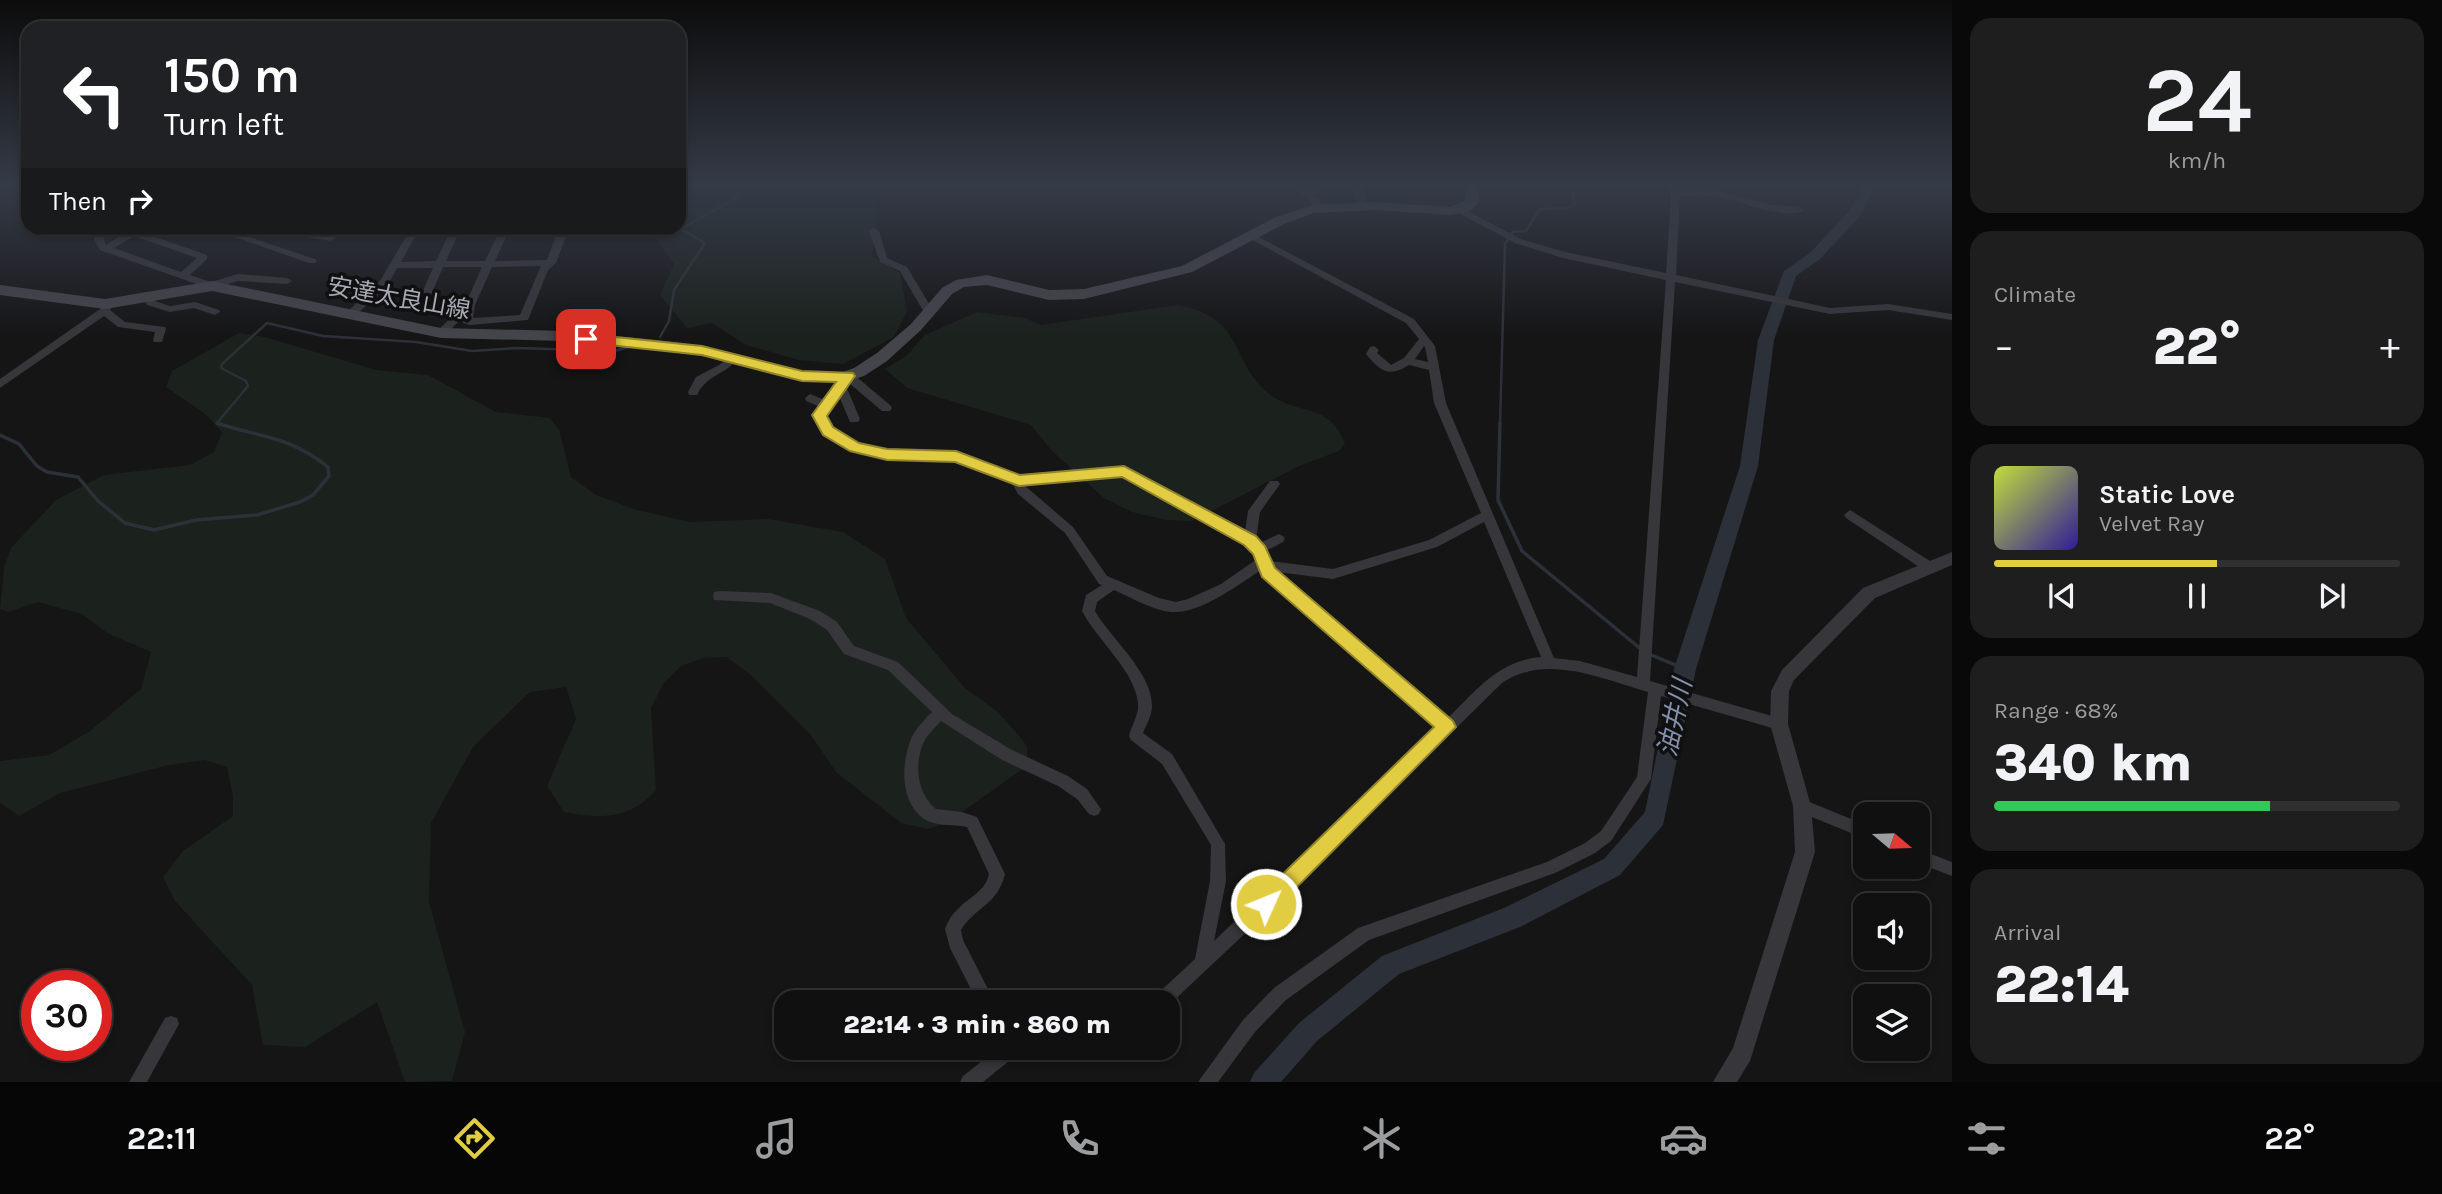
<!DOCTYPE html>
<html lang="en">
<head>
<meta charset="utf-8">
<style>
  body { margin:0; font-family:Karla,"Noto Sans JP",sans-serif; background:#1e1e1e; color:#f1f3f6; height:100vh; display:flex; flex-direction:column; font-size:26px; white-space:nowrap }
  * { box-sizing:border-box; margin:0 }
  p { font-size:23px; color:#9c9d9f }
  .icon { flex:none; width:38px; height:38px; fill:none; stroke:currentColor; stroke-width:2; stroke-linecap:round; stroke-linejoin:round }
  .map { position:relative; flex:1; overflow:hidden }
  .panel { display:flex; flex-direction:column; gap:18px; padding:18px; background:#090909; width:490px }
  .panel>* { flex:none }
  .banner { position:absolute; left:21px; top:21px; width:665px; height:214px; border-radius:21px; box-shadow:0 4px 10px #0003,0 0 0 2px #303030; background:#202124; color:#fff; overflow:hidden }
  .needle { width:46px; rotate:109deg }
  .buttons { position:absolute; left:1853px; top:802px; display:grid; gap:14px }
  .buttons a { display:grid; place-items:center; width:77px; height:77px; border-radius:14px; background:#101010; box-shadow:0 4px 10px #0003,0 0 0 2px #303030; font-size:35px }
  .speed { position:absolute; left:21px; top:970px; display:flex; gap:14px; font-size:35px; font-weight:700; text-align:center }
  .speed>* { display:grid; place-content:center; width:91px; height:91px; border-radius:50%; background:#101010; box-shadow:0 4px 10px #0003,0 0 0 2px #303030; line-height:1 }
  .speed .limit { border:10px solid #d22; background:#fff; color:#111 }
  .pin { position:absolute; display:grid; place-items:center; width:60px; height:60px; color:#fff; margin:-30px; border-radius:14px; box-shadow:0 4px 10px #0006 }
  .me { position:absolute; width:77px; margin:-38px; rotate:46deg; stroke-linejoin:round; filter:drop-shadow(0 0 5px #0008) }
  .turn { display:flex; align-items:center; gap:24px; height:147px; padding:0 28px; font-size:32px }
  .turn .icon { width:91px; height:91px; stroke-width:2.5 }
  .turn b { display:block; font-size:49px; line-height:60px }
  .then { display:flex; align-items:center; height:66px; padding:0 28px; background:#0003; gap:14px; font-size:26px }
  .big { font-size:52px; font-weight:800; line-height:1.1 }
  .panel .tile { flex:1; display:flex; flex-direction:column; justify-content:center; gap:10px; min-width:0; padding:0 24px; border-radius:21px; background:#1e1e1e }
  .panel .dial { align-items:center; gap:0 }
  .dial b { font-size:91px; line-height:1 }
  .song { display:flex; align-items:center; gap:21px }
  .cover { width:84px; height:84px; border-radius:10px; background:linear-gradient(135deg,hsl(70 70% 55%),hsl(250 70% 35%)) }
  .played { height:7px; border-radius:4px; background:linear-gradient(90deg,#e1cc42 55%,#303030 55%) }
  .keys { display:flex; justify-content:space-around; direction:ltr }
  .heat { display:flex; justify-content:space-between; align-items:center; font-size:38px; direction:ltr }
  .charge { height:10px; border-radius:5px; background:linear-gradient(90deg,#34c759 68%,#303030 0) }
  .trip { position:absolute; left:774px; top:990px; width:406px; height:70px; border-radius:21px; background:#101010; box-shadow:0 4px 10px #0003,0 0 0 2px #303030; font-weight:800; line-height:70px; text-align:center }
  .tabs { display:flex; height:112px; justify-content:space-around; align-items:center; background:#060606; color:#9c9d9f }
  .tabs .icon { width:49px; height:49px }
  .tabs .active { color:#e1cc42 }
  .tabs b { font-size:32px; color:#f1f3f6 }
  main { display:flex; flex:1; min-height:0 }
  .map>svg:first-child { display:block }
</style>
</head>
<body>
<main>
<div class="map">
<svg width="1952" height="1082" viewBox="0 0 1952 1082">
  <rect width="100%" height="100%" fill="#151516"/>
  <!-- green -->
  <g fill="#1b211d">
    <path d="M679,185h194l3,34 -4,37 28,17 7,38 -13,26 -51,27 -44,-4 -53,-15 -34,-22 -25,5 -27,-33 14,-31 -26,-36h31z"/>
    <path d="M1178,305c69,15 49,51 89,87 28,24 62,9 78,51l-6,8 -40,15 -107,55 -26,-1 -34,-8 -28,-14 -53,-48 -20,-25 -124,-37 -22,-19 21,-13 19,-21 52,-23 48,6 16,7z"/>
    <path d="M239,333l26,4 111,33 52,5 68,37 54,6 9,12 12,47 25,18 41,15 53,12 78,-3 75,13 42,27 21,59 59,70 33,24 22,25 7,9v20l-82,58 -18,5 -26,-6 -65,-51 -26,-38 -58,-58 -25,-19 -24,1 -22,8 -17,17 -13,25 5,82c-26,30 -56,29 -92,22l-17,-26 29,-67 -10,-32 -36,5 -57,55 -42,76 -2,79 36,130 -13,49 -47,1 -28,-80 -72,45 -42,-2 -11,-60 -77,-84 -12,-24 20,-26 50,-35v-20l-6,-29 -22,-7 -36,5 -109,28 -41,23 -19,-13v-42l49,-6 41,-24 51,-42 10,-37 -44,-19 -25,-19 -44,-12 -30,10 -8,-3 4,-41 7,-20 45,-48 48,-25 86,-10 24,-13 8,-20 -18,-19 -38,-26 6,-16z"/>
  </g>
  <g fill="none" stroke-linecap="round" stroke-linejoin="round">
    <!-- stream-far1 -->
    <g stroke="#2c3139" stroke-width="2.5">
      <path d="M660,337l9,-16 5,-31 31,-47 -24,-14 53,-30 4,-5 -6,-9"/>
      <path d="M222,424l-5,-1 31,-37 -2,-5 -25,-13 1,-4 45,-41 56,13 93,6 56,9 44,-3 98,3 15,-4"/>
      <path d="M1500,424l5,-180 8,-12 13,-1 14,-22 28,-1 7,-4 -4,-19"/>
    </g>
    <!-- stream -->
    <g stroke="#2c3139" stroke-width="3.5">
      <path d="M1500,423l-2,77 24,51 120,99"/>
      <path d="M0,435l19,9 18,22 10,6 31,5 20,24 27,22 29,7 42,-10 61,-5 43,-13 13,-7 16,-19 -1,-9c-40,-32 -67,-29 -111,-44"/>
      <path d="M1649,654l36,15"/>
    </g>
    <!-- river -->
    <path fill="#2c3139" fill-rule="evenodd" d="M1863,185h14l-17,31 -40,43 -24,17 -22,64 -16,126 -62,203 -33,156 -43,50 -100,52 -121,47 -82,67 -36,41h-31l4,-9 45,-50 83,-67 122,-48 100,-49 41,-47 29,-143 66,-203 18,-126 26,-69 26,-18 39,-42z"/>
    <!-- minor -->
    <g fill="#36363b" fill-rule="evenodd">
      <path d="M1293,185h10l6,6 9,-6h11l-15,10 10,11v4h-6z"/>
      <path d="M1352,185h10l6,21 -2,2h-6l-2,-2z"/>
      <path d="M1668,185h10l1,5h36l56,15 29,2 5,3c-19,12 -70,-12 -92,-14 -10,-1 -22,0 -33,0l-4,79 154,33 58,-4 64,10v6l-64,-10 -58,4 -155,-32 -25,399 129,37 5,2 2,4 -2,4 -5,2 -118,-34 -10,83 -40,62 -16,12 -40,20 -186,67 -83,60 -31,32 -37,50h-20l45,-62 31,-32 84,-60 189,-66 38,-19 16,-12 36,-54 11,-85c-47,-13 -101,-39 -146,-9l-214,210 -121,114v-4h-15l2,-6 41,-38 15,-78 1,-36 -49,-81 -31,-24 -2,-4c2,-10 10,-21 9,-32 -2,-32 -41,-64 -56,-93l4,-16 16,-10 -3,-1 -34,-51 -47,-39 -6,-11 -57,-22 -96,-8 -35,-19 -11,-18 7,-9 -14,-6 -1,-3 5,-4 15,6 19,-27h8l38,32 2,3 -2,3h-8l-33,-28 -3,3 14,33 -2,3h-8l-11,-26 -14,20 7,12 33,18 91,7 64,24 91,-11 22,4 112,62 3,-21 22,-30h8l2,3 -2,3 -18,25 -4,28 4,3 19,-9 4,2 2,3 -2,3 -17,9 4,10 63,8 96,-29 52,-27 -47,-110 -5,-33 -20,-5c-20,13 -29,6 -43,-11l4,-7 4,-1 5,4 -2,3 14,12 13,-7 15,-19 -13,-16 -159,-86 5,-3 3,1 159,84 21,27 11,57 108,255 26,3 57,16 29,-397 -103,-22 -48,-15 -62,-33 2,-2h6l60,31 44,13 101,21 5,-75zM1424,346l1,1 3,15 -13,-3zM1111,474l19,4 116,66 9,10 2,5 -36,25 -33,15 -12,3 -17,-4 -52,-22 -34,-49 -49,-42zM1484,522l57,135c-42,3 -66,34 -94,62l-170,-147 56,7 104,-32zM1261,570l3,6 174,152 -224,213 12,-60 -1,-37 -53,-90 -29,-21c3,-8 9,-17 9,-27 0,-34 -41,-67 -57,-95l2,-9 17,-12c19,8 42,23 63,22 26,-1 63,-28 84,-42z"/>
      <path d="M98,228h9l-3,11 2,6 24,-15 17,4 9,-6h10l-11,9 52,18v4l-17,16 21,7 27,-8 49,4 5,3 -5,3 -49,-3 -26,8 -4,-1 -108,-38 -6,-11zM134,236l63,22 -16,14 -67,-24z"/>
      <path d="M209,228h13l93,31 2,2 -2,2h-6z"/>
      <path d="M280,228h12l39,7 5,3 -5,3 -37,-6z"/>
      <path d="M411,228h9l-19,34 35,-1 16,-33h9l-15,33h39l16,-33h9l-15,33 52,-1 12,-32h10l-13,35 -8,7 -20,50 -58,5 -7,-2 -1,-5 -17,17h-8v-4l29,-28 16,-36h-39l-12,28 -5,3 -5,-3 12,-27h-36l-9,17 -33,31h-8v-4l33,-31zM541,266l-21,49 -47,3 2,-13 17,-38z"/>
      <path d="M874,228l5,3 8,27 20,9 27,45 -1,2h-8l-25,-43 -20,-9 -11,-31z"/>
      <path d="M149,295l4,1 2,5 15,5 25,-4 24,8 1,2 -5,3 -21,-7 -24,4 -23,-7 -3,-7z"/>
      <path d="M109,300l5,3 -4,7 15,12 40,5 1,2 -4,13h-8l-1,-2 2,-8 -37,-5 -14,-11 -104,72v-9l100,-70 5,-8z"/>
      <path d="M733,354l5,4c-12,17 -31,16 -41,37h-8l-1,-3 8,-15 23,-12z"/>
      <path d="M1850,510l83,53 2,4 -2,4h-8l-79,-53 -2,-3z"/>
      <path d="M719,591l52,2 49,18 17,11 17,24 44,16 54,52 60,36 56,26 19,13 14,20 -2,5 -5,2 -5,-2 -12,-15 -19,-13 -56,-26 -61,-39c-5,6 -11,11 -15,17 -13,22 -10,55 10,71l26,3 15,5 28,57c-8,32 -29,32 -44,56l2,10 32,63h-17l-28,-55 -5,-19c3,-8 7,-15 13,-20 11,-12 27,-17 31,-35l-22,-47c-14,-3 -30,0 -43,-8 -26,-18 -23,-62 -10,-86 5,-8 11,-14 18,-21l-44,-42 -44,-16 -17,-24 -17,-11 -40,-16 -56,-3 -1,-4 1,-4z"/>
      <path d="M1802,799l64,26v14l-69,-28 -2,-5 2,-5z"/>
      <path d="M1918,849l34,13v14l-34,-13z"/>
      <path d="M171,1016l6,2 2,6 -32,58h-18l36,-64z"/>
      <path d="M999,1048h39l-2,6 -27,7 -26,21h-23l3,-6z"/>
    </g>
    <!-- tertiary -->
    <path fill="#36363b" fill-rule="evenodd" d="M1952,552v13l-77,33 -81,82 -5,11 -1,33 23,82 4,46 -65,209 -13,21h-24l20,-34 62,-196 -2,-46 -23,-82 1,-33 11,-21 81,-82z"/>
    <!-- secondary -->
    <path fill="#44454b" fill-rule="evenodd" d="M1466,185h12l1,17 -9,9 -20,4 -75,-5 -61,3 -30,11 -92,48 -108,27 -35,1 -62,-15 -23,2 -12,7 -31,36 -34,31 -23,15 -23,7 -39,-2 -100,-25 -45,-6 -92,-9 -124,-3 -229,-47 -107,18 -105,-14v-10l105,14 107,-18 229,47 124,3 92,9 45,6 100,25 38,2 14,-5 23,-15 34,-29 31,-36 14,-8 31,-5 62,15 35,-1 98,-23 92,-48 38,-13 63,-3 75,5 15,-6z"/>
  </g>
  <!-- sky -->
  <linearGradient id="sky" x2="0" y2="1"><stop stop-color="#0c0c0c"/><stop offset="0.55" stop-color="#353b47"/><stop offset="1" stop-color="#353b47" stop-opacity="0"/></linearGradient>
  <rect width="1952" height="337" fill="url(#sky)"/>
  <!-- route -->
  <path fill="#e1cc42" stroke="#92852b" stroke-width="2" d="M586,334l116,12 100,25 51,2 2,3 -28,40 6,11 26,16 28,6 69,2 64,24 104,-9 132,70 9,10 10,22 178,153 3,6 -183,184 -7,3 -7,-3 -3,-7 3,-7 175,-170 -172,-150 -9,-23 -9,-9 -122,-68 -103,9 -64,-24 -68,-2 -37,-9 -27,-16 -11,-20 24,-33 -34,-1 -100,-26 -121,-13 -2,-3z"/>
  <g text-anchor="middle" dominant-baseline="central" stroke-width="7" stroke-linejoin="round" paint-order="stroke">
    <!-- street labels -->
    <g font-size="24" fill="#a8a9b5" stroke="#101011">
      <text transform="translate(399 298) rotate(10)">安達太良山線</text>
    </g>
    <!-- water labels -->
    <g font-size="26" font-style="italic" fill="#8290ae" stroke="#101011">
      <text transform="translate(1675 718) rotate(-78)">油井川</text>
    </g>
  </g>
</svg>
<div class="buttons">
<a><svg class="needle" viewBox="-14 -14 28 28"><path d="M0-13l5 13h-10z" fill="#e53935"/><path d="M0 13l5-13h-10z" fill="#9c9d9f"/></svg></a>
<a><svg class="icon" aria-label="sound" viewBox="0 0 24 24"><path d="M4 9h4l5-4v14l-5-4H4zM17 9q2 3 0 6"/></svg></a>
<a><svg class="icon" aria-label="layers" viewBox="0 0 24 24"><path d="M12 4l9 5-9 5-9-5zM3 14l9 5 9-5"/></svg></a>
</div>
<div class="speed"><div class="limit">30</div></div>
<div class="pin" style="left:586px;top:339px;background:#d93025"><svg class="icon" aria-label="arrive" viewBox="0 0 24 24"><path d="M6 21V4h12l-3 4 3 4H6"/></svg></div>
<svg class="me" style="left:1266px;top:904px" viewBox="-20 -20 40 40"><circle r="17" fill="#e1cc42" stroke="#fff" stroke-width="3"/><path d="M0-11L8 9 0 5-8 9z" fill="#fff"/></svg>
<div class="trip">22:14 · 3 min · 860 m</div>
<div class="banner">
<div class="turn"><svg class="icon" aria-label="left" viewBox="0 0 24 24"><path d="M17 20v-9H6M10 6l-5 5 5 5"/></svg><div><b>150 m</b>Turn left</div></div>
<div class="then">Then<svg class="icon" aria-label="right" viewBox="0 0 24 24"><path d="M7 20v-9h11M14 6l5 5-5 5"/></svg></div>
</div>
</div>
<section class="panel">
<div class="tile dial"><b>24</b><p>km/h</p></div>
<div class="tile"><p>Climate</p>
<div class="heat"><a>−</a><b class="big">22°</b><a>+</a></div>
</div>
<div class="tile">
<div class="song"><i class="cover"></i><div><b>Static Love</b><p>Velvet Ray</p></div></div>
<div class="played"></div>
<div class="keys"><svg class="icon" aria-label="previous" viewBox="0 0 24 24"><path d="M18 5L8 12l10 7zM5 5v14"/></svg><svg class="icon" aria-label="pause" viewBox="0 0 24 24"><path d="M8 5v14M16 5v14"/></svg><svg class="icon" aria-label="next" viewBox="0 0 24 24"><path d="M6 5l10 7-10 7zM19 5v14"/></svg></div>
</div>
<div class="tile"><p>Range · 68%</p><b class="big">340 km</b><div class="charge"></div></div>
<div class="tile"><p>Arrival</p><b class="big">22:14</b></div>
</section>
</main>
<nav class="tabs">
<b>22:11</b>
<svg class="icon active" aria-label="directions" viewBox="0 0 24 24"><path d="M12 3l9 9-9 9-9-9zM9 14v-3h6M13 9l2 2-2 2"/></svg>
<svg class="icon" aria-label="music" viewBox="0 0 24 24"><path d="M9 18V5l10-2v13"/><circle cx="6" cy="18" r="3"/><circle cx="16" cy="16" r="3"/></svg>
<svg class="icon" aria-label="phone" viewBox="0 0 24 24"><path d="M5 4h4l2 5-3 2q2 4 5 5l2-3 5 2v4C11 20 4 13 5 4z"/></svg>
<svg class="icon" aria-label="climate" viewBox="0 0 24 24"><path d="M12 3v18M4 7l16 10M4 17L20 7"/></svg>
<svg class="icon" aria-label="car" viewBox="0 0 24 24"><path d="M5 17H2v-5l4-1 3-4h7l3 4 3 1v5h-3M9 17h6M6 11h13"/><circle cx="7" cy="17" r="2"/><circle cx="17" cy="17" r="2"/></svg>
<svg class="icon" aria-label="filters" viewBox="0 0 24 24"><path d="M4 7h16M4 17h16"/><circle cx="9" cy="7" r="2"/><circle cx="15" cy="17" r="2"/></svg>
<b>22°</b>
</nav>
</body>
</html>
